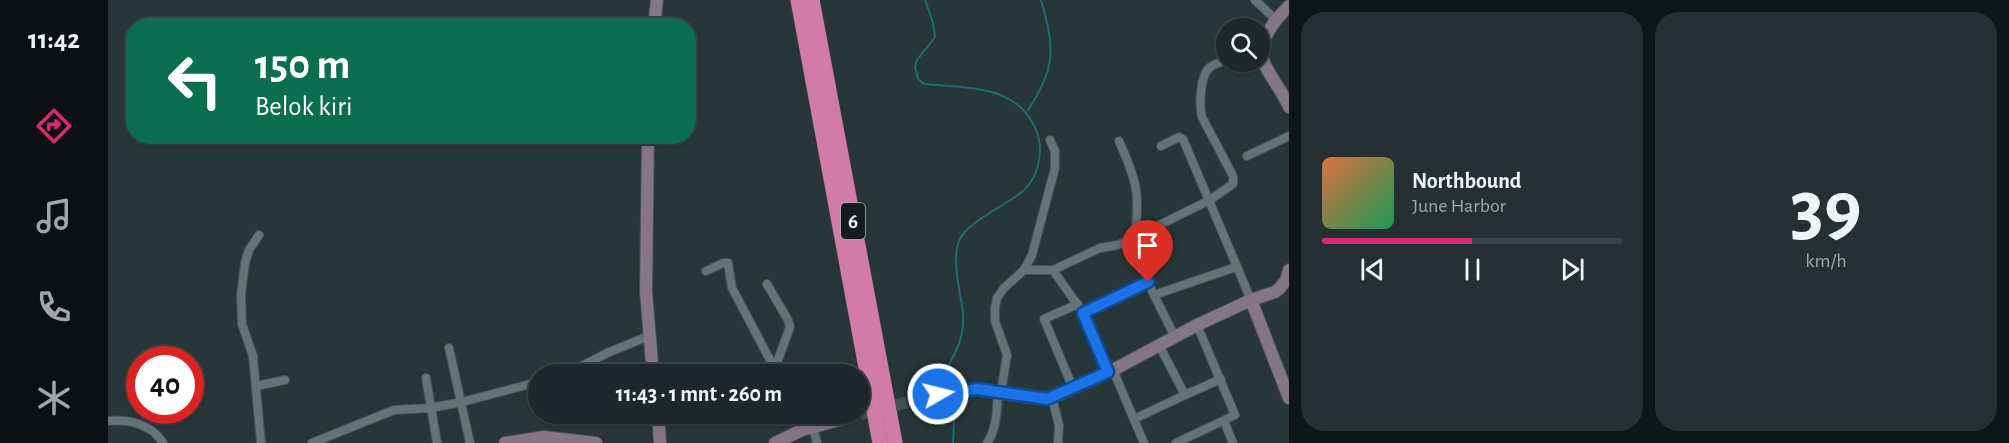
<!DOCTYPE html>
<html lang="id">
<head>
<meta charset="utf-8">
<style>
  body { margin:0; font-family:"Alegreya Sans",sans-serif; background:#263032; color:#f1f3f6; height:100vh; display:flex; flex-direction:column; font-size:22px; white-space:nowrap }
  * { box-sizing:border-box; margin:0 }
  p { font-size:20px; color:#a1a6a8 }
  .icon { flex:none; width:33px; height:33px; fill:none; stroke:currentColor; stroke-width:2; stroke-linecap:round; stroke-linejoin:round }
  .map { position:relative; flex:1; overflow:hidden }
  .side { display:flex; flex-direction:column; gap:12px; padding:12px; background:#101617; width:720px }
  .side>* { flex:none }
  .guide { position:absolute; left:18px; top:18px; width:570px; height:126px; border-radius:24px; box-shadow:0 2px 4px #0004,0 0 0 2px #3c4447; background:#0b6e4f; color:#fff; overflow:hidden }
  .buttons { position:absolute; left:1108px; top:18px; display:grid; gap:12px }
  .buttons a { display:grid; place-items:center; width:54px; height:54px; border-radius:50%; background:#1e282a; box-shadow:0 2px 4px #0004,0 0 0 2px #3c4447; font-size:30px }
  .speed { position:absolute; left:18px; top:346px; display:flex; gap:12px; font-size:30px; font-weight:700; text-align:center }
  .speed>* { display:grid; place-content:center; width:78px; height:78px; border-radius:50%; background:#1e282a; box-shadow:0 2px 4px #0004,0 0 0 2px #3c4447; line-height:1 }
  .speed .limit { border:9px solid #d22; background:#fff; color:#111 }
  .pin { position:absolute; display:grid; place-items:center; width:51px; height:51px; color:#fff; margin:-62px -26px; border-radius:50% 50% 50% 0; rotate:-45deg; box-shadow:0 0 6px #0007 }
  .pin .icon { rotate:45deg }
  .me { position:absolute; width:66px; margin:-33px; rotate:82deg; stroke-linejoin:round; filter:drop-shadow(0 0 4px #0008) }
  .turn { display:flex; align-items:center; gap:21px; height:126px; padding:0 30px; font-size:27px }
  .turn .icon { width:78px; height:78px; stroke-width:2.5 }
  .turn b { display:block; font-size:42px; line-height:51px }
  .side .tile { flex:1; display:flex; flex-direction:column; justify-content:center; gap:9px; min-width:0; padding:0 21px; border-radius:24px; background:#263032 }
  .side .dial { align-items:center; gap:0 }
  .dial b { font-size:78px; line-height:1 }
  .song { display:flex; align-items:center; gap:18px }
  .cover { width:72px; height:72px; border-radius:9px; background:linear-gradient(135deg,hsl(20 70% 55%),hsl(150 70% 35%)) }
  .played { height:6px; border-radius:3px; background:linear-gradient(90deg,#db2777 50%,#3c4447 50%) }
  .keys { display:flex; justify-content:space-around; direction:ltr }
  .side .tiles { flex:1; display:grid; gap:12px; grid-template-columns:repeat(2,1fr) }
  .trip { position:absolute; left:420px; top:364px; width:342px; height:60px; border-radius:30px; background:#1e282a; box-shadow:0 2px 4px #0004,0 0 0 2px #3c4447; font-weight:700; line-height:60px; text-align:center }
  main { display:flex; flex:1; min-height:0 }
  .tab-bar { display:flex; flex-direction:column; width:108px; justify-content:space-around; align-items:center; background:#0c1011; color:#a1a6a8 }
  .tab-bar .icon { width:42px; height:42px }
  .tab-bar .selected { color:#db2777 }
  .tab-bar b { font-size:27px; color:#f1f3f6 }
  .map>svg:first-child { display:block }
</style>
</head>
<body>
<main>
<nav class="tab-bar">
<b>11:42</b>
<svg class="icon selected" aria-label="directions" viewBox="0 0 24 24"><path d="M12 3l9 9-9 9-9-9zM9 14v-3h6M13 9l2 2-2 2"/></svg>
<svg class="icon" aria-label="music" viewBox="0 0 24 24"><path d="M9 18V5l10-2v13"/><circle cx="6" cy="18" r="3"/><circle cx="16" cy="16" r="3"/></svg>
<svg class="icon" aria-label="phone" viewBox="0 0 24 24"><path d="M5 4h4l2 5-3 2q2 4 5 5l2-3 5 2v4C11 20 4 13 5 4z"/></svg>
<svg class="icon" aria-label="climate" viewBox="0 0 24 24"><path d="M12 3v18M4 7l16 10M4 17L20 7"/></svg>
</nav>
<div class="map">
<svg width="1181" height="443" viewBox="0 0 1181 443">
  <rect width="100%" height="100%" fill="#283638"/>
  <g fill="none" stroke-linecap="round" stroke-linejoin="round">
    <!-- stream -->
    <g stroke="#1f6c74" stroke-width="2">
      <path d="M817,0l8,23 2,14 -18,23 -2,6 3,13 6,5c39,4 89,0 109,40 5,8 7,17 7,26 -1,17 -5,30 -17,41 -16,14 -57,31 -64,50 -8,20 2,52 4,73 1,13 -2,27 -8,39 -2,4 -6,9 -6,13 0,6 5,14 5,22"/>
      <path d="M920,110c28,-42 27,-62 13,-110"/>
      <path d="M845,443l2,-47"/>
    </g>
    <!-- secondary-tunnel -->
    <path stroke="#455254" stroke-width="12" stroke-dasharray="12 6" stroke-linecap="butt" d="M735,419l95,-25"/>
    <defs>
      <g id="street">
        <path d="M1147,0l21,20"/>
        <path d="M1011,141c18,40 21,52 16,96"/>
        <path d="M1053,146l18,-9 4,2 68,161"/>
        <path d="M1139,156l42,-20"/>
        <path d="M1035,233l16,29"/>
        <path d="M151,235l-10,15 -4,13 -4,31 1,30 11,32 8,87"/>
        <path d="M916,270h29"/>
        <path d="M598,271l17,-8h5l4,25 46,87"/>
        <path d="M659,284l21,36 2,7 -15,41"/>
        <path d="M1046,295l82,-28"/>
        <path d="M975,313l64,-32 28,56"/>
        <path d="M1051,345l26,50 36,-16"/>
        <path d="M341,348l21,95"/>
        <path d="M1005,370l31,73"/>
        <path d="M1000,372l-25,-59 -30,-43 47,-22 18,-3 25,-12 65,-32 25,-17v-8l-31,-59c-3,-12 -2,-40 7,-49 4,-4 12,-6 18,-8"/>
        <path d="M457,375l42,-22 42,-17"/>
        <path d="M318,378l11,65"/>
        <path d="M148,386l29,-6"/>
        <path d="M965,388l-29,-69 34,-15"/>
        <path d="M893,392l6,-37 -12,-34v-14l2,-9 7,-10 20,-18 8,-15 23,-87v-17l-5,-11"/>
        <path d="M944,398l7,27 -1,18"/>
        <path d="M687,414l7,16"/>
        <path d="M1026,419l51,-24"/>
        <path d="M0,421c20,-2 44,3 55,22"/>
        <path d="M1116,421l9,22"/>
        <path d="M705,428l4,15"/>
        <path d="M204,443l82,-33 36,-2 32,-6 76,-20"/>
        <path d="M879,443c10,-14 10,-34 11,-51"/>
        <path d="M1068,443l59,-28 -38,-90"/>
      </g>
      <g id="secondary">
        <path d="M1181,6c-15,15 -34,37 -24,59 7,15 18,27 24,42"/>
        <path d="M546,26l3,-26"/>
        <path d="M540,136l-2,156 7,83"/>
        <path d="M1143,300l38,98"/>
        <path d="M830,394l39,-5 50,8 25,1 61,-28 84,-45 54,-25 24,-8 5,-4 6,-8 3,-10"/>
        <path d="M550,414l2,29"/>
        <path d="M397,443l39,-6 52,6"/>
        <path d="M667,443l27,-13 41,-11"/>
      </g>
      <g id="highway">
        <path d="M690,0l82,443"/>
        <path d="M704,0l83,443"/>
      </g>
    </defs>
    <!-- street casing -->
    <use href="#street" stroke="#455152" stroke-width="10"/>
    <!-- secondary casing -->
    <use href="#secondary" stroke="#455152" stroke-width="14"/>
    <!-- highway casing -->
    <use href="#highway" stroke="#455152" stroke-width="16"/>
    <!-- street -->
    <use href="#street" stroke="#647375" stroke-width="8"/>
    <!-- secondary -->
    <use href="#secondary" stroke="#857585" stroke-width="12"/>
    <!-- highway -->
    <use href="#highway" stroke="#d27ba9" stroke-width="15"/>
  </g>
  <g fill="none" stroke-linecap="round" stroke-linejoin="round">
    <defs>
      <path id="route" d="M830,394l39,-5 70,10 61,-27 -25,-59 65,-31"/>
    </defs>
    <!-- route casing -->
    <use href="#route" stroke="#114b97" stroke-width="15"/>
    <!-- route -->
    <use href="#route" stroke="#1a73e8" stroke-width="10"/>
  </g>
  <g text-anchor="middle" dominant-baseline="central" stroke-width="6" stroke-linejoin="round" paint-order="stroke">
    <!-- shield labels -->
    <rect fill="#161c1d" stroke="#aab2b3" stroke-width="1.5" x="733" y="203" width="24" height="36" rx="4.5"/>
    <g font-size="21" font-weight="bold" fill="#e9f2f3">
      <text x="745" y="221">6</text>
    </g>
  </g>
</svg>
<div class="buttons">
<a><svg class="icon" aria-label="search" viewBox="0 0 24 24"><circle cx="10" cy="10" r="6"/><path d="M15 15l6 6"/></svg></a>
</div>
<div class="speed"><div class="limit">40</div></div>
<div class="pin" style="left:1040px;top:282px;background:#d93025"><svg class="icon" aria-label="arrive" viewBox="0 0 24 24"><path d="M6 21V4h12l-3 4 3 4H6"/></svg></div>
<svg class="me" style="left:830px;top:394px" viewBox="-20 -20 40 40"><circle r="17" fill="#1a73e8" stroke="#fff" stroke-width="3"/><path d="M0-11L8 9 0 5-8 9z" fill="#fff"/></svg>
<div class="trip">11:43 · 1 mnt · 260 m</div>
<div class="guide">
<div class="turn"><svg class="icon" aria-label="left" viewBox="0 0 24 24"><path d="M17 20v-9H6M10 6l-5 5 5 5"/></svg><div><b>150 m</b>Belok kiri</div></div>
</div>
</div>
<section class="side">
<div class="tiles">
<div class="tile">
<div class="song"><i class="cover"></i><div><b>Northbound</b><p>June Harbor</p></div></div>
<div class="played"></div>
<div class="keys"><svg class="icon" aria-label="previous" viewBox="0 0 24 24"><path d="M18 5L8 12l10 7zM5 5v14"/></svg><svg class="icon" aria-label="pause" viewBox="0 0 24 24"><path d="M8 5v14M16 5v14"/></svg><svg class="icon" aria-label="next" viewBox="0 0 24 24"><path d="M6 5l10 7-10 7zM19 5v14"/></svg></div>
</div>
<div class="tile dial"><b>39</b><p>km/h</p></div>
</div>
</section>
</main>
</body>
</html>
